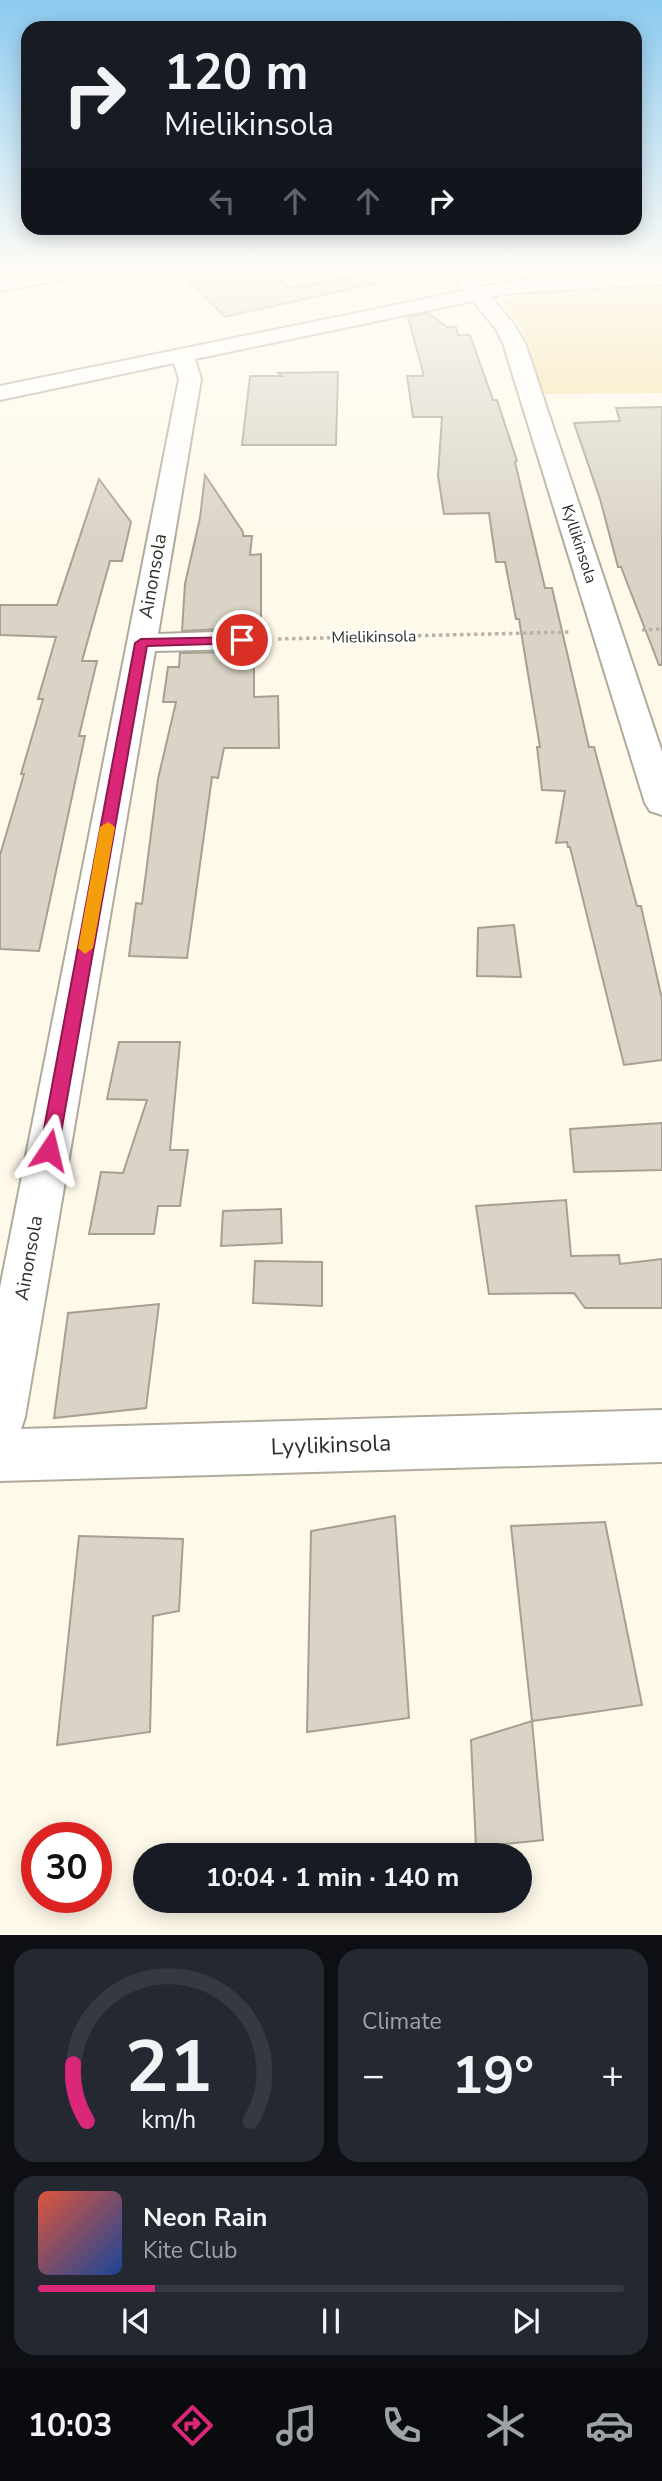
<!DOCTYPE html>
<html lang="en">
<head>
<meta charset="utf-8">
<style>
  body { margin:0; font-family:"Nunito Sans",sans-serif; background:#242831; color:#f1f3f6; height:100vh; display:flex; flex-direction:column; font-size:26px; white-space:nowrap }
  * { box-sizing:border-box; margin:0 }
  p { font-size:23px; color:#9ea1a6 }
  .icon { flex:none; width:38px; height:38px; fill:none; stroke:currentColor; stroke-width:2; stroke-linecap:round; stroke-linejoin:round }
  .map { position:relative; height:1935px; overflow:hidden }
  .panel { display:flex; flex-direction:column; gap:14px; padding:14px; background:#0d0f14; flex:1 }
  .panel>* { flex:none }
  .top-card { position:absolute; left:21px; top:21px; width:621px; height:214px; border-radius:21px; box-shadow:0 4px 18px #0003; background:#171b24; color:#f1f3f6; overflow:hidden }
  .speed { position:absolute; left:21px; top:1822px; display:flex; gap:14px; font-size:35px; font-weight:700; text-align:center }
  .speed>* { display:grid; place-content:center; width:91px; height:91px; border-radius:50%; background:#171b24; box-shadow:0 4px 18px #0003; line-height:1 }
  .speed .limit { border:10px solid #d22; background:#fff; color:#111 }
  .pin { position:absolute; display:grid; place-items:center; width:60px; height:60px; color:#fff; margin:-30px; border:4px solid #fff; border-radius:50%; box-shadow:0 2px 7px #0007 }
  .me { position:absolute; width:77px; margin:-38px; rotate:10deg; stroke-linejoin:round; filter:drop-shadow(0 0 5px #0008) }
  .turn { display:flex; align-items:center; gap:24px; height:147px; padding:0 28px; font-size:32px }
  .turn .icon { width:91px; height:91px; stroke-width:2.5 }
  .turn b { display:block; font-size:49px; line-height:60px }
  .lanes { display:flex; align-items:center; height:66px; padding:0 28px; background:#0003; justify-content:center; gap:35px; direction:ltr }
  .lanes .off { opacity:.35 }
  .big { font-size:52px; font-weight:700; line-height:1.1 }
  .panel .card { flex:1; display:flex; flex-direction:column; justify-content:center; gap:10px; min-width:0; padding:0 24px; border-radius:21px; background:#242831 }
  .panel .dial { align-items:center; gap:0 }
  .dial svg { height:182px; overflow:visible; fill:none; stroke:#363941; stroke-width:7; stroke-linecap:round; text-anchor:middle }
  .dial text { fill:#f1f3f6; stroke:none }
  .song { display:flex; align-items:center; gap:21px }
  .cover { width:84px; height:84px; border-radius:10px; background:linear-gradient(135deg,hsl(10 70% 55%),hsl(220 70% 35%)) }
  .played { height:7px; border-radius:4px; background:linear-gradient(90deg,#db2777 20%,#363941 20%) }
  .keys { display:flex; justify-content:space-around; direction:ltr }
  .heat { display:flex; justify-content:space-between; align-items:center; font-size:38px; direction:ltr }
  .panel .tiles { flex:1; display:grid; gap:14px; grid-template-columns:1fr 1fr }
  .card:last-child { grid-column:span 2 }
  .trip { position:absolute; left:133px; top:1843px; width:399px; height:70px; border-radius:35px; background:#171b24; box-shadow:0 4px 18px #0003; font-weight:700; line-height:70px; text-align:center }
  .tabs { display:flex; height:112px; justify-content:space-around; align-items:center; background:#090b0e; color:#9ea1a6 }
  .tabs .icon { width:49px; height:49px }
  .tabs .current { color:#db2777 }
  .tabs b { font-size:32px; color:#f1f3f6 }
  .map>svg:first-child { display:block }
</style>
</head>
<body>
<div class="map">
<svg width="662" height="1935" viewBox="0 0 662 1935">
  <rect width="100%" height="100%" fill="#fff9ea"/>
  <!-- green -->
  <path fill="#f3dfa5" d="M662,284v109l-118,1 -21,-64 -24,-31 59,-9z"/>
  <!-- building -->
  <g fill="#dad4c6" stroke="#a5a092" stroke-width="2">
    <path d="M237,269h71l-22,4 -4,5 3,8 10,3 64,-13 5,-7h11l2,14 -152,34 -38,-38z"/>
    <path d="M428,313l19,14h9l2,8h12l23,65h4l20,61 -2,1 30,126h7l37,159h5l43,159h4l21,93v61l-38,5 -54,-218h-2l-1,-5 -11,1 9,-52 -23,-1 -5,-43h3l-21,-128h-3l-11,-57h-9l-7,-49 -45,1 -6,-38 4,-59h-29l-6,-41h16v-4l-15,-55z"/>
    <path d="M338,372l-2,73h-94l8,-69h32l-4,-3z"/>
    <path d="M662,407v258h-3l-38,-98h-3l-18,-68 -26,-76 46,-2 -4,-13z"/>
    <path d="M205,475l38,57v4h9l-2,19 11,-1v66h-7v13l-12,-5 -60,3 3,-47 15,-66z"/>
    <path d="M99,479l32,43 -9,39h-12l-28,100h15l-18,75h6l-46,215 -39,-2v-94l24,-81h-3l22,-75h-5l18,-62 -56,-2v-30h57z"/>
    <path d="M254,647v50l24,-1 1,52h-55l-6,30 -6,-1 -25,181 -58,-2 7,-53 6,1 16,-125 18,-77h-13l5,-35h11l1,-14 62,-1z"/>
    <path d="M514,925l7,52 -44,-1 1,-48z"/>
    <path d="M119,1042h61l-10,108h18l-8,56h-22l-4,28h-65l12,-62 22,1 24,-73 -40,-1z"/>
    <path d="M662,1123v47l-88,2 -4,-43z"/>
    <path d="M566,1200l5,56 48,-1 1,9 42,-5v49h-77l-11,-15 -85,1 -13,-88z"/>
    <path d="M281,1209l1,34 -61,3 2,-35z"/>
    <path d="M255,1261l67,1v44l-69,-3z"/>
    <path d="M159,1304l-13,104 -92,10 14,-105z"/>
    <path d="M395,1516l14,202 -102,14 4,-201z"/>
    <path d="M605,1522l37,183 -110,16 -21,-195z"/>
    <path d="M79,1536l104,3 -4,72 -26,5 -3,116 -93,13z"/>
    <path d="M532,1721l11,119 -67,7 -5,-107z"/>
  </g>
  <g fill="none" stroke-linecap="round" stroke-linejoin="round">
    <defs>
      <g id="minor">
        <path d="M58,269h43l-10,6 -91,16v-12z"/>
        <path d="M321,269h40l-3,4 -64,13 -7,-2 -3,-4 3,-4z"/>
        <path d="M446,269h20l16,18 29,-6 151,-9v12l-151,9 -20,4 22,26 12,20 137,409v63l-12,-4 -5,-8 -142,-460 -7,-14 -23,-28 -278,58 6,20 -43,255 84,-3 10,3 5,6 -5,6 -10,3 -87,2 -130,766 -4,12 641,-19v52l-662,19v-193l179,-909 -5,-16 -174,37v-14l464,-95z"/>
      </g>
    </defs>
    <!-- minor casing -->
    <use href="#minor" stroke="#afaa9c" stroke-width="4"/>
    <!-- path -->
    <g stroke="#b8b3a8" stroke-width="3.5" stroke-dasharray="3.5 3.5" stroke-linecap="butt">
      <path d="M642,630l20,-1"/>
      <path d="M278,639l292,-7"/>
    </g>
    <!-- minor -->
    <use href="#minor" fill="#fff" fill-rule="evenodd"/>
  </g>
  <!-- sky -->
  <linearGradient id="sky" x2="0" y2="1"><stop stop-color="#8bcaf0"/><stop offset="0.5" stop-color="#fffcf6"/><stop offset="1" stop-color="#fffcf6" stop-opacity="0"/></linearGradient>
  <rect width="662" height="540" fill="url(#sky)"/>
  <!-- route -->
  <path fill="#db2777" stroke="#8e194d" stroke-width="2" d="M242,637l6,3 -1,3 -100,3 -89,504 -3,6 -6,2 -7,-2 -2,-6 95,-507 6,-4z"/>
  <!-- slow -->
  <path fill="#f59e0b" d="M108,822l7,5 -22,121 -8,6 -7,-6 22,-121z"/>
  <g text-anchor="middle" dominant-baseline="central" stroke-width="5" stroke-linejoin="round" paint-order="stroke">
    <!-- far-street labels -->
    <g font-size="16" fill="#302e28" stroke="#fff">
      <text transform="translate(579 544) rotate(72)">Kyllikinsola</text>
      <text transform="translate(374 637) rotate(-1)">Mielikinsola</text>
    </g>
    <!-- street labels -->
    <g font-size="19" fill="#302e28" stroke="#fff">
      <text transform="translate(153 576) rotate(-80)">Ainonsola</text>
      <text transform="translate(29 1258) rotate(-80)">Ainonsola</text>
    </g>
    <!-- near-street labels -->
    <g font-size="23" fill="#302e28" stroke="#fff">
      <text transform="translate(331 1445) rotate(-2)">Lyylikinsola</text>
    </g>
  </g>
</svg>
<div class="speed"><div class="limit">30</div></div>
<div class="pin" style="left:242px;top:640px;background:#d93025"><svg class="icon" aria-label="arrive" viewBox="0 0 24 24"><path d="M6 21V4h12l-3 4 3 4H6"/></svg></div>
<svg class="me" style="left:49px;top:1150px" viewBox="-20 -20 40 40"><path d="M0-17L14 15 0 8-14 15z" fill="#db2777" stroke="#fff" stroke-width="4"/></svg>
<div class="trip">10:04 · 1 min · 140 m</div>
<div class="top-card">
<div class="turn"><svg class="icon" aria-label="right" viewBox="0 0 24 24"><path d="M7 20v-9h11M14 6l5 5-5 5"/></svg><div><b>120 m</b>Mielikinsola</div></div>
<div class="lanes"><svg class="icon off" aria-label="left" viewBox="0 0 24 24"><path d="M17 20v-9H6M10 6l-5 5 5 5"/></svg><svg class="icon off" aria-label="ahead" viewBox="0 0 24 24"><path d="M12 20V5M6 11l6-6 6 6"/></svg><svg class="icon off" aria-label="ahead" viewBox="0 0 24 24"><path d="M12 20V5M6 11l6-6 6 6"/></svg><svg class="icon" aria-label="right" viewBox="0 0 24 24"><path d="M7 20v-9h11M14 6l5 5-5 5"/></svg></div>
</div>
</div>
<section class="panel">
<div class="tiles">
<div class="card dial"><svg viewBox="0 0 100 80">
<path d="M14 69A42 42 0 1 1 86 69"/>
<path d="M14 69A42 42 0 0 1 8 44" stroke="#db2777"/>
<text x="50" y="56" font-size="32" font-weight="700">21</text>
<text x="50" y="72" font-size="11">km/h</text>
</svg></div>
<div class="card"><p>Climate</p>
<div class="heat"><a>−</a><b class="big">19°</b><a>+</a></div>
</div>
<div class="card">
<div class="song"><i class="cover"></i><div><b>Neon Rain</b><p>Kite Club</p></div></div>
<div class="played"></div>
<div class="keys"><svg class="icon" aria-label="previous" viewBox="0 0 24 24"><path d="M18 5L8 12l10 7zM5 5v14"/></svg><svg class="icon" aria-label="pause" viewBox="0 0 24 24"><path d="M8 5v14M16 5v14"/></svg><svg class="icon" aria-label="next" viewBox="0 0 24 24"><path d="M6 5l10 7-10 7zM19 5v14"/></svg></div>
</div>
</div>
</section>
<nav class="tabs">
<b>10:03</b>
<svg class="icon current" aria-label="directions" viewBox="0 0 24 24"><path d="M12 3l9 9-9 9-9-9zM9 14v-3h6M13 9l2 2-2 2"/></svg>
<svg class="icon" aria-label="music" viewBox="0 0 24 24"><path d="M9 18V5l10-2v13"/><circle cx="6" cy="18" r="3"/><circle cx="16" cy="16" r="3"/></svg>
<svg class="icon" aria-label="phone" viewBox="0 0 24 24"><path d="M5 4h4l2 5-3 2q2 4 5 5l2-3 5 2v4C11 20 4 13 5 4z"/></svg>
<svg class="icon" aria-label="climate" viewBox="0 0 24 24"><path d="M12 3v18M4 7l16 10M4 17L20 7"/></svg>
<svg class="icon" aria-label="car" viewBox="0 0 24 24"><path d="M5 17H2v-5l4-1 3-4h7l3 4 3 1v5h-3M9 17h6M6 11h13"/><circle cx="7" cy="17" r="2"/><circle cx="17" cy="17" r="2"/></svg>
</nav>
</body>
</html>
